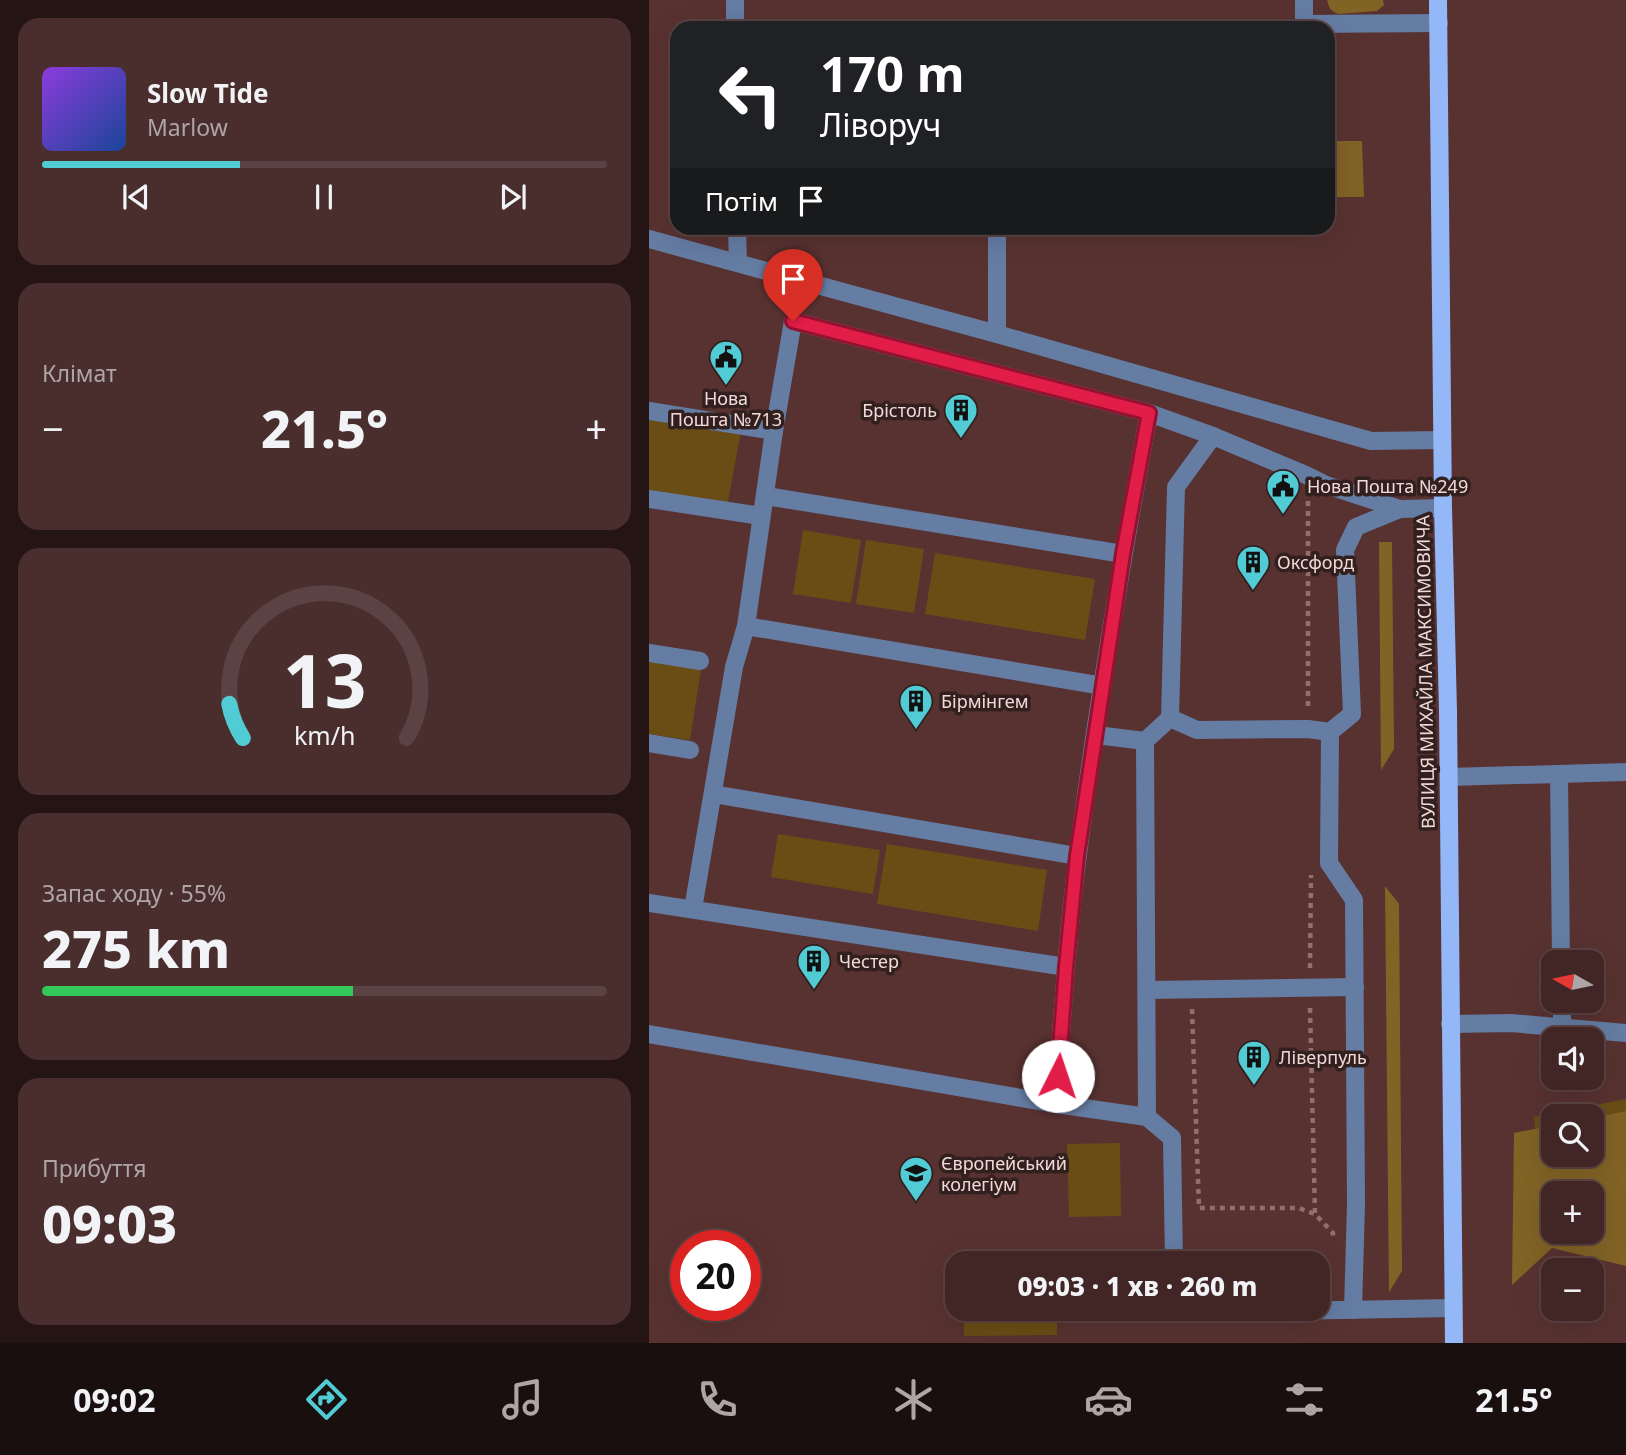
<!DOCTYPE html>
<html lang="uk">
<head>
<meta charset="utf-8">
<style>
  body { margin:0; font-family:"Noto Sans",sans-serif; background:#492e2d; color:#f1f3f6; height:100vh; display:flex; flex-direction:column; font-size:26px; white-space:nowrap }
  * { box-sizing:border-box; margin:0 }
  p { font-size:23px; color:#aea5a7 }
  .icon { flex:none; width:38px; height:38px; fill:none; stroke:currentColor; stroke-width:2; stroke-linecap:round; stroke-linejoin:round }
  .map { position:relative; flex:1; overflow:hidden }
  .panel { display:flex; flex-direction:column; gap:18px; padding:18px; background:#241514; width:649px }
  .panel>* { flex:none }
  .hud { position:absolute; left:21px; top:21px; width:665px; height:214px; border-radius:21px; box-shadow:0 7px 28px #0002,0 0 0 2px #5a4342; background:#202124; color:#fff; overflow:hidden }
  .needle { width:46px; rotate:279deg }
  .controls { position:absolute; left:892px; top:950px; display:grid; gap:14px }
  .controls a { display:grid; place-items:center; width:63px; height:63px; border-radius:14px; background:#422625; box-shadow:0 7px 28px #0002,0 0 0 2px #5a4342; font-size:35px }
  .speed { position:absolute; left:21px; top:1230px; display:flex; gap:14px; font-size:35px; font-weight:700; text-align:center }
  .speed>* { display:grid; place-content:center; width:91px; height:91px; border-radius:50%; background:#422625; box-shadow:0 7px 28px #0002,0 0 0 2px #5a4342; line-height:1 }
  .speed .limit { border:10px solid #d22; background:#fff; color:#111 }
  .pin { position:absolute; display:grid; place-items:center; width:60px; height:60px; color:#fff; margin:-72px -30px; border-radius:50% 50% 50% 0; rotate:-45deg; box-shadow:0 0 7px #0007 }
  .pin .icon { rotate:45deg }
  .me { position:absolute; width:77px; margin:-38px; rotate:4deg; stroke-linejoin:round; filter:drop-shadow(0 0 5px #0008) }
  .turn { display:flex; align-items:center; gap:24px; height:147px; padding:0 35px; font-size:32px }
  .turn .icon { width:91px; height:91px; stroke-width:2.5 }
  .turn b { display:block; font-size:49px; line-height:60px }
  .then { display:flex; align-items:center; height:66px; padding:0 35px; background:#0003; gap:14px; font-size:26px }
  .big { font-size:52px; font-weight:800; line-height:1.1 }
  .panel .widget { flex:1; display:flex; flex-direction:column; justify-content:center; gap:10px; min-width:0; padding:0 24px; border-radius:21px; background:#492e2d }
  .panel .dial { align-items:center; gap:0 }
  .dial svg { height:182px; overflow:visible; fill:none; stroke:#5a4342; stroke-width:7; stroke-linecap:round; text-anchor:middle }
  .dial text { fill:#f1f3f6; stroke:none }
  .song { display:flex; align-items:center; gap:21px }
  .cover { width:84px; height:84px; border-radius:10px; background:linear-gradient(135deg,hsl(270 70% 55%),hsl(220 70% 35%)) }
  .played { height:7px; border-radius:4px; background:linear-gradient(90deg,#51ccd4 35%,#5a4342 35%) }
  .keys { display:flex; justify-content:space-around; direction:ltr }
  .heat { display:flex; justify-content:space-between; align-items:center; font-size:38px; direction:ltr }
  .charge { height:10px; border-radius:5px; background:linear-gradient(90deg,#34c759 55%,#5a4342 0) }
  .trip { position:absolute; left:296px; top:1251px; width:385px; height:70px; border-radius:21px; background:#422625; box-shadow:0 7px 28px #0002,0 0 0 2px #5a4342; font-weight:800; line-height:70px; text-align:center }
  .menu { display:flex; height:112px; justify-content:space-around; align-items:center; background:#1a0f0f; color:#aea5a7 }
  .menu .icon { width:49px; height:49px }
  .menu .on { color:#51ccd4 }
  .menu b { font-size:32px; color:#f1f3f6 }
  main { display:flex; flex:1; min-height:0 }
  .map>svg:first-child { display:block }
</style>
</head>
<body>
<main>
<section class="panel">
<div class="widget">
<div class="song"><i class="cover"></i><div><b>Slow Tide</b><p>Marlow</p></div></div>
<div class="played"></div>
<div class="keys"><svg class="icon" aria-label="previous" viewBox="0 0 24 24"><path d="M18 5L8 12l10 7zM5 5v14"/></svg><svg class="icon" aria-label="pause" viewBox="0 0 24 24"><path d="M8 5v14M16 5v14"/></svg><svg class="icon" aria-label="next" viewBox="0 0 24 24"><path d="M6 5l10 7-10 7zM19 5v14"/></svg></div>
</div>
<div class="widget"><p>Клімат</p>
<div class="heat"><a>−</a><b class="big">21.5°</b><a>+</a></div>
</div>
<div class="widget dial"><svg viewBox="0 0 100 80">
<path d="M14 69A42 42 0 1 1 86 69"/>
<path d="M14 69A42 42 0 0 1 8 54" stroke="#51ccd4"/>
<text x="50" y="56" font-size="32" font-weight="700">13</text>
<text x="50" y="72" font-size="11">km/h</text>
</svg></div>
<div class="widget"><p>Запас ходу · 55%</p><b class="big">275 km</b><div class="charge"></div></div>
<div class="widget"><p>Прибуття</p><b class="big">09:03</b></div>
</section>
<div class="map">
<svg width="977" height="1343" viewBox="0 0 977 1343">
  <rect width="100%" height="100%" fill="#583231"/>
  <!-- green -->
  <g fill="#694d15">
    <path d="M0,411l93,15 -15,81 -78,-8z"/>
    <path d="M154,530l58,10 -10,63 -58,-9z"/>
    <path d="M217,540l58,9 -10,64 -58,-9z"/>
    <path d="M286,553l160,26 -10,61 -160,-26z"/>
    <path d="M0,661l52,8 -11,71 -41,-6z"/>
    <path d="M129,834l102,16 -7,44 -102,-17z"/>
    <path d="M238,844l160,26 -9,61 -161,-27z"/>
    <path d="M977,1099v12l-34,7v-2h-38v9l-19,4 -1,-12z"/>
    <path d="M471,1143l1,73 -52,1 -2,-73z"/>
    <path d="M315,1309h93v26l-93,1z"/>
  </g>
  <!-- forest -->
  <g fill="#826326" fill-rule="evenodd">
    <path d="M678,0h56l1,5 -7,6 -38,3c-8,-2 -10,-6 -12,-14z"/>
    <path d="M679,71l2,70h32l2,56h-36z"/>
    <path d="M730,542h13l2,207 -13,21z"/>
    <path d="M736,886l14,18 3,367 -13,21z"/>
    <path d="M977,1111v155l-74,-18 -40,37 2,-152 40,-8v30h38v-37zM905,1194h38v38h-38z"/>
  </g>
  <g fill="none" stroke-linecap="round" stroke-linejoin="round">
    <!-- path -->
    <g stroke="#906f6e" stroke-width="4.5" stroke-dasharray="5 5" stroke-linecap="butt">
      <path d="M659,501v208"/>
      <path d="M661,968l1,-93"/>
      <path d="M661,1008l5,206"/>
      <path d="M543,1009l7,199h100l16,6 18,19v3"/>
    </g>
    <!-- minor -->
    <g stroke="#657ca3" stroke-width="18">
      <path d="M86,0v28"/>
      <path d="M655,0v24l135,-1"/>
      <path d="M88,228l1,35"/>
      <path d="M0,239l348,95 374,107 71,-1"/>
      <path d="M348,334v-106"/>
      <path d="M0,411l125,20"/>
      <path d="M117,496l357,58"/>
      <path d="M0,499l112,17"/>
      <path d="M97,626l357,60"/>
      <path d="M0,653l51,8"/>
      <path d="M521,718l27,12 111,-1 22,3"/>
      <path d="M447,735l49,6"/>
      <path d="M0,743l41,7"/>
      <path d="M910,774l2,188"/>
      <path d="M800,777l177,-5"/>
      <path d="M64,794l364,62"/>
      <path d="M0,903l417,64"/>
      <path d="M44,909l41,-242 12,-41 28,-195 19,-110 356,92 64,23 93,39 20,10 74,24 43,-1"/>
      <path d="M498,990l208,-3"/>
      <path d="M913,1001v26"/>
      <path d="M801,1024l61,-1 115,10"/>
      <path d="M0,1034l407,70 91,13 25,21 2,126"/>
      <path d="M407,1104c6,-83 11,-167 22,-250 19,-147 44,-295 71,-441"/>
      <path d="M498,1117l-2,-376 25,-23 6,-231 37,-51"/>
      <path d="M526,1309v4l278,-5"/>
      <path d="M704,1310l3,-106 -2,-304 -25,-37 1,-131 22,-18 -7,-164 11,-23 44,-18"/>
    </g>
    <!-- major -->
    <path stroke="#93b7f7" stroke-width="18" d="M789,0l5,508 5,203 6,632"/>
  </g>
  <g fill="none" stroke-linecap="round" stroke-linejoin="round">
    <defs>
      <path id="route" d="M144,321l356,92 -26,141 -46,302 -11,111 -8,109"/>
    </defs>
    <!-- route casing -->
    <use href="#route" stroke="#92132f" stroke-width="18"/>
    <!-- route -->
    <use href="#route" stroke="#e11d48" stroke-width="12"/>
  </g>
  <!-- icons -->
  <defs>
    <symbol id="civic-pin" viewBox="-11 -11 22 30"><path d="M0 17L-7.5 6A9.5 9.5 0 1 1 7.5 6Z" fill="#51ccd4" stroke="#32201f"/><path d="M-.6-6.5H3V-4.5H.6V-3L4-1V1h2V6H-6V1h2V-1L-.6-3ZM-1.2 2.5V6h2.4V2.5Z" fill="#111"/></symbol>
    <symbol id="building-pin" viewBox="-11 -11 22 30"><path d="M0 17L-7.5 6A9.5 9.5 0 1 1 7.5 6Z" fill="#51ccd4" stroke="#32201f"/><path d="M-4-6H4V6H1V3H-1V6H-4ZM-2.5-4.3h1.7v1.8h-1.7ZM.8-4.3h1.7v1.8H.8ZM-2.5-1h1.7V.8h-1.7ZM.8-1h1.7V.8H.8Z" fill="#111"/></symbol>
    <symbol id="school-pin" viewBox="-11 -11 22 30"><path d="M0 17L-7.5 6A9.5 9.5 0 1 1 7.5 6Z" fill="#51ccd4" stroke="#32201f"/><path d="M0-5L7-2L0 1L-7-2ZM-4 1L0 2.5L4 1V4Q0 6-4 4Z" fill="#111"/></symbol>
  </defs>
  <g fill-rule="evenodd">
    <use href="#civic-pin" x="58" y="338" width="38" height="52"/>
    <use href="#building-pin" x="293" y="391" width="38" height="52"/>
    <use href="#civic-pin" x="615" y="467" width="38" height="52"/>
    <use href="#building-pin" x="585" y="543" width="38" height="52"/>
    <use href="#building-pin" x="248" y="682" width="38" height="52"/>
    <use href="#building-pin" x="146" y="942" width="38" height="52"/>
    <use href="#building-pin" x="586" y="1038" width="38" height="52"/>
    <use href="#school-pin" x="248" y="1154" width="38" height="52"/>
  </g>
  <g text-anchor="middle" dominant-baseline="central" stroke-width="7" stroke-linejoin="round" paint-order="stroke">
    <!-- poi labels -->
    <g font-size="18" fill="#f2d9d7" stroke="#32201f" text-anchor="start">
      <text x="77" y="398" text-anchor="middle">Нова<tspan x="77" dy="21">Пошта №713</tspan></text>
      <text x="288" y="410" text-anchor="end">Брістоль</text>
      <text x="658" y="486">Нова Пошта №249</text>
      <text x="628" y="562">Оксфорд</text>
      <text x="292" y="701">Бірмінгем</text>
      <text x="190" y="961">Честер</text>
      <text x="630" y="1057">Ліверпуль</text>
      <text x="292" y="1163">Європейський<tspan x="292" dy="21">колегіум</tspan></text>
    </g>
    <!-- street labels -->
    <g font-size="18" fill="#f2d9d7" stroke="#32201f">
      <text transform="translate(776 672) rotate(-91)">ВУЛИЦЯ МИХАЙЛА МАКСИМОВИЧА</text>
    </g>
  </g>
</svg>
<div class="controls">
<a><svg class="needle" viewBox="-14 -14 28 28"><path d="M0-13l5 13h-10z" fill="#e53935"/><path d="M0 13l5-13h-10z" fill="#aea5a7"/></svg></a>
<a><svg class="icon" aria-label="sound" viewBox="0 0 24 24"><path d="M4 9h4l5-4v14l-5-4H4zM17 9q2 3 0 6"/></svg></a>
<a><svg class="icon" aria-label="search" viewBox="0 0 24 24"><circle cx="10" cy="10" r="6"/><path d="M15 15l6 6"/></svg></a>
<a>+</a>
<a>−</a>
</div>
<div class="speed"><div class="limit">20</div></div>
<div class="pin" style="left:144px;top:321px;background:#d93025"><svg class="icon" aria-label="arrive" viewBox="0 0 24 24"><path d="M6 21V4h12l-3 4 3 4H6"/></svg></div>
<svg class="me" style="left:409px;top:1076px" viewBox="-20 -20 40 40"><circle r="19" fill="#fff"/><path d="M0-13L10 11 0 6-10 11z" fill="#e11d48"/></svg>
<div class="trip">09:03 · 1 хв · 260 m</div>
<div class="hud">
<div class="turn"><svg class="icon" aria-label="left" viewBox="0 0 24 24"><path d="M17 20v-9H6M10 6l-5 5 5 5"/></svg><div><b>170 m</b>Ліворуч</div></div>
<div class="then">Потім<svg class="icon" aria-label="arrive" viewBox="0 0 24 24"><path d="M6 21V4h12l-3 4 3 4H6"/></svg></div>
</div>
</div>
</main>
<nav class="menu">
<b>09:02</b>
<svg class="icon on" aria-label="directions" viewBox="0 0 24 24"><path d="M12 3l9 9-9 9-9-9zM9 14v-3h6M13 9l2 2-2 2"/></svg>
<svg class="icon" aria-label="music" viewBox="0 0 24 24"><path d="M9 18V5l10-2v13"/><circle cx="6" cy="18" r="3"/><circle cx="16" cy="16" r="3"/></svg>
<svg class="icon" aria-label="phone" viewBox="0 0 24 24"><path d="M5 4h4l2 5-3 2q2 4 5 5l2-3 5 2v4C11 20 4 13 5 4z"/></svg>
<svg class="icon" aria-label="climate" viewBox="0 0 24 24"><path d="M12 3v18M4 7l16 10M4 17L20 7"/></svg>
<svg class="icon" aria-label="car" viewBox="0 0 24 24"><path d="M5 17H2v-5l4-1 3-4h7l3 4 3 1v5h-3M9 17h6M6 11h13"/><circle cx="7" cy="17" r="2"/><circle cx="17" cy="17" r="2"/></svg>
<svg class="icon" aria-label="filters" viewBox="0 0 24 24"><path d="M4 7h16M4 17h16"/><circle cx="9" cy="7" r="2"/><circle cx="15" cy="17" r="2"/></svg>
<b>21.5°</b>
</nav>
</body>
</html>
